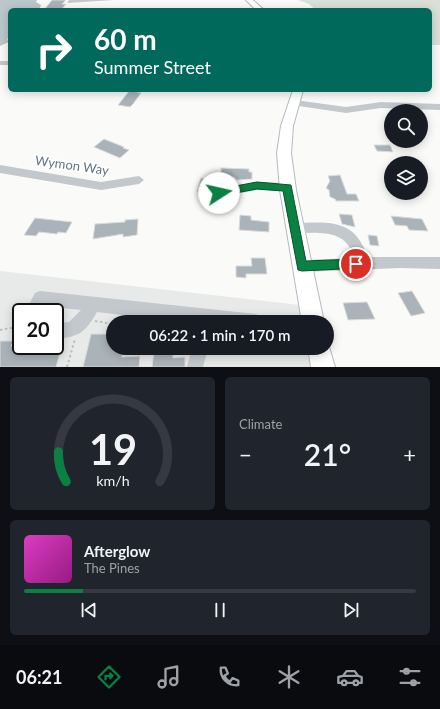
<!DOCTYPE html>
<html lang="en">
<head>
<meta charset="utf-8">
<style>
  body { margin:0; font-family:Lato,sans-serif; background:#20242c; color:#f1f3f6; height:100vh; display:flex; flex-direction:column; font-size:15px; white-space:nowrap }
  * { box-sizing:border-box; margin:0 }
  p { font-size:13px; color:#9ea1a6 }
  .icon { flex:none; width:22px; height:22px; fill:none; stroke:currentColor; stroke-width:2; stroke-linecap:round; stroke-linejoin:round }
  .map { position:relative; height:367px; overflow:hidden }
  .sheet { display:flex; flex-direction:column; gap:10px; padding:10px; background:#0d0f14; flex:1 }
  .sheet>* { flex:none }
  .top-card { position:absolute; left:8px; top:8px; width:424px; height:84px; border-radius:6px; box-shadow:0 2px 10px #0003; background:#00695c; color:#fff; overflow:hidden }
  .controls { position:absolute; left:384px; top:104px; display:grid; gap:8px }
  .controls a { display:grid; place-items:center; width:44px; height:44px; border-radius:50%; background:#171b24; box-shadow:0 2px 10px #0003; font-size:20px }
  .speed { position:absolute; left:12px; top:303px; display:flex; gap:8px; font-size:20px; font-weight:700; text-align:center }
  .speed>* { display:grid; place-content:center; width:52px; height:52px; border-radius:50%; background:#171b24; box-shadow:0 2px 10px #0003; line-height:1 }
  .speed .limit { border:2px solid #111; border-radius:6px; background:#fff; color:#111 }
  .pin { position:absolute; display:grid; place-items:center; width:34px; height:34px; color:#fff; margin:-17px; border:2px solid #fff; border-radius:50%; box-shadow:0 1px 4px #0007 }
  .me { position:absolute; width:44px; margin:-22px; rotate:80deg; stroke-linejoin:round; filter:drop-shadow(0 0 3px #0008) }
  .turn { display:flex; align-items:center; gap:14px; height:84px; padding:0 20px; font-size:18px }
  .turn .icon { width:52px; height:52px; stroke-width:2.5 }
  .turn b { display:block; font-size:28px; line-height:34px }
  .big { font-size:30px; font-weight:600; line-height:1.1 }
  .sheet .tile { flex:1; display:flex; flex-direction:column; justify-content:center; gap:6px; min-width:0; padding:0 14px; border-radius:6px; background:#20242c }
  .sheet .dial { align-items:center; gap:0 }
  .dial svg { height:104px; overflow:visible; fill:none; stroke:#363941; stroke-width:7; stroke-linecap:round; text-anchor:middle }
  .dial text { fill:#f1f3f6; stroke:none }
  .song { display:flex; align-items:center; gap:12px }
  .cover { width:48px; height:48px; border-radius:6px; background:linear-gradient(135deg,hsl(310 70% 55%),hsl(310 70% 35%)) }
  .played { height:4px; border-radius:2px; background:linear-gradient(90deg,#0b8043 15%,#363941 15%) }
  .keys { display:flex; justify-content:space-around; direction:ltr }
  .heat { display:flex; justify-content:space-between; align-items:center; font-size:22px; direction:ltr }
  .sheet .tiles { flex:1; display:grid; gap:10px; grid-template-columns:1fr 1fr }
  .tile:last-child { grid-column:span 2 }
  .trip { position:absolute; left:106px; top:315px; width:228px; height:40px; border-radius:20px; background:#171b24; box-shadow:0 2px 10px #0003; font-weight:600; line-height:40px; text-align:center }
  .dock { display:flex; height:64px; justify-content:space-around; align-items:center; background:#090b0e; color:#9ea1a6 }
  .dock .icon { width:28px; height:28px }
  .dock .on { color:#0b8043 }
  .dock b { font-size:18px; color:#f1f3f6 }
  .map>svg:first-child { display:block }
</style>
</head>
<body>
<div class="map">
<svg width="440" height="367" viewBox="0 0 440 367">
  <rect width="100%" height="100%" fill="#fafaf8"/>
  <!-- built -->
  <path fill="#e8e9e9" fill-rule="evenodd" d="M0,271l300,34 3,17h-190v26h194l3,19h-310zM21,312h34v34h-34z"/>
  <!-- green -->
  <path fill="#dadfd7" d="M298,0h142v45h-10v-35h-114l-7,-6z"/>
  <!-- water -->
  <path fill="#bbc7cb" d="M0,0h37l-1,2 5,3 -2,5h-29v27l-3,2 2,3 -9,4z"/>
  <!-- building -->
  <g fill="#aab3b9" stroke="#dcdcda">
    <path d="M52,0h14l-4,4h4l-5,6h-17z"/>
    <path d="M130,90l11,3 -8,11 -3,3 -12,-2z"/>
    <path d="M104,139l20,8 -1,1 6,2 -9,8 -26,-11z"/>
    <path d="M374,145h16l3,7 -16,-1z"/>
    <path d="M221,168l28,1v3h3v7l-15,1 -3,-3h-13z"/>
    <path d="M340,175l7,19h9l3,7h-23l-1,-2 -5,-2 -1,-7 -3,-2 4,-7 -2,-5z"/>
    <path d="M201,178l15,2 -4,14 -15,-2z"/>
    <path d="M339,214l13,1 3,12 -13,-3z"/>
    <path d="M240,215l11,1v4l18,2v10l-30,-2z"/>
    <path d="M391,216l31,3 6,12 -19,-1 -2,-4 -12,-1z"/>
    <path d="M35,218l37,4 -6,11 -8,-1 -1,2 -18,-2 -3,4 -12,-1z"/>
    <path d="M138,219l-1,16 -14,2v-3l-30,5 2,-15 30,-2v-2z"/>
    <path d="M368,235l9,1 2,10 -9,-1z"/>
    <path d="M251,258h14l2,16h-21v4l-10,-1v-11h16z"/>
    <path d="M412,291l13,22 -14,3 -13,-23z"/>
    <path d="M367,302l8,17 -27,1 -5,-17z"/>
    <path d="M91,334h22v14h10l-1,9 18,-1 -1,11h-56z"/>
    <path d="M0,341h14l-3,5h44v-3h8l-7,24h-56z"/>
    <path d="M154,351h19v7l12,-1v10h-33z"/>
  </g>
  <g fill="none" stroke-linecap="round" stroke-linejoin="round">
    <defs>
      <g id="major">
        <path d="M246,0h7l11,10h-8z"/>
        <path d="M293,90h10l-10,36 -2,27 5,37 28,132h-22l-22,-132 -3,-37 4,-27z"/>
        <path d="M327,340l8,27h-24l-3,-19h19z"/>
      </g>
    </defs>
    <!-- major casing -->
    <use href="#major" stroke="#b5babe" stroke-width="2"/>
    <!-- path -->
    <g stroke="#bbbfc2" stroke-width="2" stroke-dasharray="2.5 2.5" stroke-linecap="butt">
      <path d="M95,321l18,3"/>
      <path d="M0,330l16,-3 5,2"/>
      <path d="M161,348v3"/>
      <path d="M67,367l8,-28"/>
    </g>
    <!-- minor -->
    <g fill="#c3c8cc" fill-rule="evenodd">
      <path d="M69,0h45l-47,3z"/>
      <rect x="0" y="61" width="10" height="4"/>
      <path d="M295,100l51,7 35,-5 59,2v6l-59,-2 -35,5 -54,-8 -1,-2z"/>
      <path d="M0,165l101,17 38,-6 5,4 -5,4 -38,6 -101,-17z"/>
      <path d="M257,182l30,1 4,1 2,3 -2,3 -4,1 -30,-1 -38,7 -4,-1 -2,-3 2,-3 4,-1z"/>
      <path d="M294,223c36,-1 60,-5 74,34h72v12l-40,-1 -98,4 -5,-2 -2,-4 2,-4 5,-2 53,-2c-10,-30 -35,-25 -61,-25l-4,-1 -2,-4 2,-4z"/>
      <path d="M40,291l216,23 5,3 3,5h-84l-83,-10c-12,21 -18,25 -42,27v-16l14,-1 12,-12 -37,-4 -3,6h-16l10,-19z"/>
      <path d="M192,348h16l-5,19h-16z"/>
    </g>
    <!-- major -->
    <use href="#major" fill="#fff" fill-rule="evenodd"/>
  </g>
  <!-- route -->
  <path fill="#0b8043" stroke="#07532c" d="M257,182l34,3 15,76 50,-2 4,1 2,4 -2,4 -58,3 -4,-1 -15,-79 -26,-2 -38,7 -5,-3 5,-4z"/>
  <g text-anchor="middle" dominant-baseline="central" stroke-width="4" stroke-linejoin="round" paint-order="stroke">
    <!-- street labels -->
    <g font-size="13" fill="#657683" stroke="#fff">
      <text transform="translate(72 165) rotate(8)">Wymon Way</text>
    </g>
  </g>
</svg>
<div class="controls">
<a><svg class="icon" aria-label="search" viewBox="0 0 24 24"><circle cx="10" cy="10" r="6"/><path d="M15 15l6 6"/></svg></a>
<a><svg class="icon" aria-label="layers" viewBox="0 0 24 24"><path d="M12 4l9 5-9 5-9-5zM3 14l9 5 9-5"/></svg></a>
</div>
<div class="speed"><div class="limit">20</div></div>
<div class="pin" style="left:356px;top:264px;background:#d93025"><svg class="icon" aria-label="arrive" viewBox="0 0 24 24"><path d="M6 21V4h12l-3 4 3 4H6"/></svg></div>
<svg class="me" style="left:219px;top:193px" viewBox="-20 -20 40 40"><circle r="19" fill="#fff"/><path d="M0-13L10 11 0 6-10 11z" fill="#0b8043"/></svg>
<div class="trip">06:22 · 1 min · 170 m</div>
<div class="top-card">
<div class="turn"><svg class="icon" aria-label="right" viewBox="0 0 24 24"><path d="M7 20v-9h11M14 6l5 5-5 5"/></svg><div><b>60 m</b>Summer Street</div></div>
</div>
</div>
<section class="sheet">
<div class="tiles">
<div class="tile dial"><svg viewBox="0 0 100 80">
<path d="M14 69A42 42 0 1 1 86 69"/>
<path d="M14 69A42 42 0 0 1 8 46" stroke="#0b8043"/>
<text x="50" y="56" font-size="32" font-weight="700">19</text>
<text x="50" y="72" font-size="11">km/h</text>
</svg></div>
<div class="tile"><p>Climate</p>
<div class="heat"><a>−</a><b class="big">21°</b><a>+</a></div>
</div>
<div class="tile">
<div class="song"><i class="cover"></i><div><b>Afterglow</b><p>The Pines</p></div></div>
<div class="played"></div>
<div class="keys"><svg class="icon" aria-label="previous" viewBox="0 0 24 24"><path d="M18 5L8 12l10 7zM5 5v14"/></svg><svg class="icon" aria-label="pause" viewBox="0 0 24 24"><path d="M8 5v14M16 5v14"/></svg><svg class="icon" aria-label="next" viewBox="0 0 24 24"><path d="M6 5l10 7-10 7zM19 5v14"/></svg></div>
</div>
</div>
</section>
<nav class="dock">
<b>06:21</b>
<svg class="icon on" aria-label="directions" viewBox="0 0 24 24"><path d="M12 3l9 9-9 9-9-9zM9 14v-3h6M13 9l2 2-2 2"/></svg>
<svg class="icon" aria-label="music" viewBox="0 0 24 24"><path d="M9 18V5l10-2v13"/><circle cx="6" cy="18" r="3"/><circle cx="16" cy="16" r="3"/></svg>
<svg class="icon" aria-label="phone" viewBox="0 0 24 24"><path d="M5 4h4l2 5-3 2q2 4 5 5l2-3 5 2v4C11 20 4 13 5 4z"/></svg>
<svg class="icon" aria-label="climate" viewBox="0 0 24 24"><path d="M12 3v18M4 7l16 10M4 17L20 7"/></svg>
<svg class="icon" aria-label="car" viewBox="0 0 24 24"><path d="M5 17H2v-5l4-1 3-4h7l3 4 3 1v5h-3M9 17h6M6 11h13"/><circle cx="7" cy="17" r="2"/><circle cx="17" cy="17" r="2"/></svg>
<svg class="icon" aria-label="filters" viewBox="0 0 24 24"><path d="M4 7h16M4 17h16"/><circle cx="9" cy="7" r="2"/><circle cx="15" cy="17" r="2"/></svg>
</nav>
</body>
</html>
